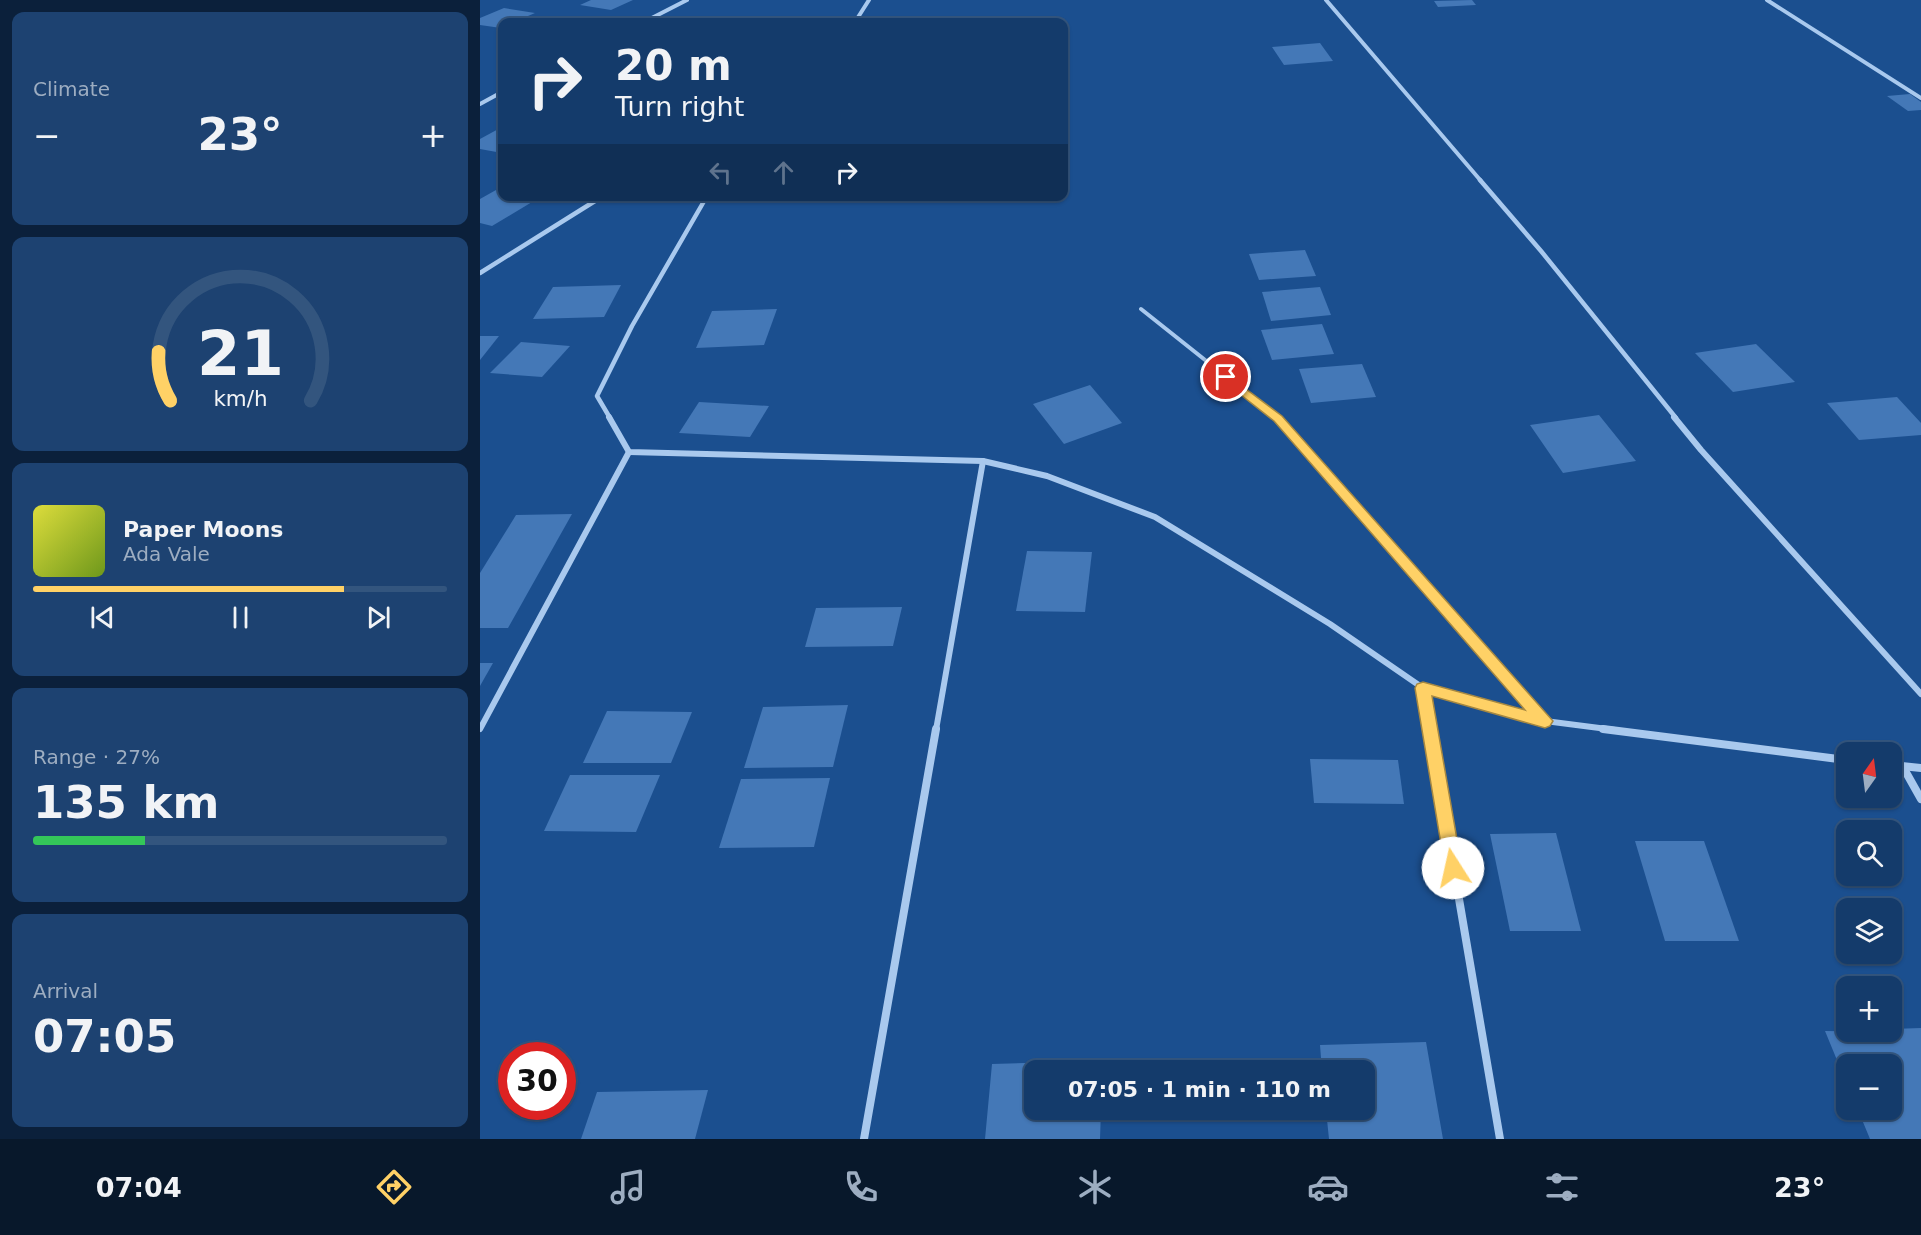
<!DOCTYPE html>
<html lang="en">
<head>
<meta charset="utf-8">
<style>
  body { margin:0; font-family:"DejaVu Sans",sans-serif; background:#1d4271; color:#f1f3f6; height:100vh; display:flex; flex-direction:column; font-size:22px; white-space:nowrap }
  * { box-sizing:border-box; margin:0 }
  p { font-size:20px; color:#9dadc1 }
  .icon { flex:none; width:33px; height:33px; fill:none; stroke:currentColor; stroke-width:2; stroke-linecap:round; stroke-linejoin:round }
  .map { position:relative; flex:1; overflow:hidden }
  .sheet { display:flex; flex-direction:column; gap:12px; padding:12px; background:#0b203b; width:480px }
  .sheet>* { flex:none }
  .hud { position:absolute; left:18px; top:18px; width:570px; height:183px; border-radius:12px; box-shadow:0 2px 4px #0004,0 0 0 2px #33557e; background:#143b6b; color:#f1f3f6; overflow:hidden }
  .needle { width:39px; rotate:14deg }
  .tools { position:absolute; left:1356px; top:742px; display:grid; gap:12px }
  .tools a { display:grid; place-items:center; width:66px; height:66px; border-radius:12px; background:#143b6b; box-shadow:0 2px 4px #0004,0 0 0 2px #33557e; font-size:30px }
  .speed { position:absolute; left:18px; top:1042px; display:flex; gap:12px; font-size:30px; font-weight:700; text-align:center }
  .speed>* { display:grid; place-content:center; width:78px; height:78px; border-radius:50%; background:#143b6b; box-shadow:0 2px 4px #0004,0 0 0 2px #33557e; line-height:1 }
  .speed .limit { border:9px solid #d22; background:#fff; color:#111 }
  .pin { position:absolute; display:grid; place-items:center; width:51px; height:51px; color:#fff; margin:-26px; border:3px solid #fff; border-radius:50%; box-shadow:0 2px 6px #0007 }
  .me { position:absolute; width:66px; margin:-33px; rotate:350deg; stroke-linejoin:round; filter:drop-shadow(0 0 4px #0008) }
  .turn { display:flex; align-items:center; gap:21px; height:126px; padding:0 18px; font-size:27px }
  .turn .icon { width:78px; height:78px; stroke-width:2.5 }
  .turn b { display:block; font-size:42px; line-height:51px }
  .lanes { display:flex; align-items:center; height:57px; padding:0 18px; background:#0003; justify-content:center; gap:30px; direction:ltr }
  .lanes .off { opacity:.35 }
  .big { font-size:45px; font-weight:700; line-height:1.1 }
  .sheet .card { flex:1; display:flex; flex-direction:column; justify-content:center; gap:9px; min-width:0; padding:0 21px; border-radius:12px; background:#1d4271 }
  .sheet .dial { align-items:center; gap:0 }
  .dial svg { height:156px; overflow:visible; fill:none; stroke:#33557e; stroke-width:7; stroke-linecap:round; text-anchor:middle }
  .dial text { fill:#f1f3f6; stroke:none }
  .song { display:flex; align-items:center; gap:18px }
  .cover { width:72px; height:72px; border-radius:9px; background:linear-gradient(135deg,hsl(60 70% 55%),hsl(80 70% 35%)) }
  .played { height:6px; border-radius:3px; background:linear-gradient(90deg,#ffd166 75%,#33557e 75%) }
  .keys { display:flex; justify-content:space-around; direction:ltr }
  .heat { display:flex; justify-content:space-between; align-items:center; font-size:33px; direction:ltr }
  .charge { height:9px; border-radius:4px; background:linear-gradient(90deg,#34c759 27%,#33557e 0) }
  .trip { position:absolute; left:544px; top:1060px; width:351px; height:60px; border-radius:12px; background:#143b6b; box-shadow:0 2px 4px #0004,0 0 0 2px #33557e; font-weight:700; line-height:60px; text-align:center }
  .tabs { display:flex; height:96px; justify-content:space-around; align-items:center; background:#08182b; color:#9dadc1 }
  .tabs .icon { width:42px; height:42px }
  .tabs .active { color:#ffd166 }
  .tabs b { font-size:27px; color:#f1f3f6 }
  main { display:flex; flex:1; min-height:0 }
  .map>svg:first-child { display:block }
</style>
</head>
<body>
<main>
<section class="sheet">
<div class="card"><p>Climate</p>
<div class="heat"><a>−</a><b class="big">23°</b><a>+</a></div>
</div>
<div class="card dial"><svg viewBox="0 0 100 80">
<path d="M14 69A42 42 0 1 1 86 69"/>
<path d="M14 69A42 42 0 0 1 8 44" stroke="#ffd166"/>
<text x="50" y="56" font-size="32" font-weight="700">21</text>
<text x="50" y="72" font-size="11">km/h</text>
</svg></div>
<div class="card">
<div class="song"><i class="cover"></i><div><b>Paper Moons</b><p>Ada Vale</p></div></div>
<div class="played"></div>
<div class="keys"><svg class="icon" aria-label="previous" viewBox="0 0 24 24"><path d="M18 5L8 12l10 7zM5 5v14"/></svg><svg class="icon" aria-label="pause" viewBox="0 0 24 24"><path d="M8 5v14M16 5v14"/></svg><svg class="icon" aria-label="next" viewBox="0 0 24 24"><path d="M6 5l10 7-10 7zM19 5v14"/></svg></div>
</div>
<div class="card"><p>Range · 27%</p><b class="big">135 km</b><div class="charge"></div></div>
<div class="card"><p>Arrival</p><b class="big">07:05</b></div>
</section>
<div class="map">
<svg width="1441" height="1139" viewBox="0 0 1441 1139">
  <rect width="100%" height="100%" fill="#1b4f8f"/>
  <!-- building -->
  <g fill="#4478b7">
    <path d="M111,0h42l-22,10 -31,-5z"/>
    <path d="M992,0l4,5 -38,2 -4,-6z"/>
    <path d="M24,8l31,5 -21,9h-12l-1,6 -21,-3v-7z"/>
    <path d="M840,43l13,18 -49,4 -12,-18z"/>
    <path d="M1430,94l11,8v8l-13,1 -21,-15z"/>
    <path d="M22,127v26l-22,-4v-10z"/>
    <path d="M16,190l6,1v5l35,3 -45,27 -12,-3v-24z"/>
    <path d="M825,250l11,26 -57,4 -10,-26z"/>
    <path d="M141,285l-17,32 -71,2 20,-32z"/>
    <path d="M840,287l11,28 -60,6 -9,-29z"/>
    <path d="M297,309l-13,36 -68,3 16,-37z"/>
    <path d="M842,324l12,30 -62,6 -11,-30z"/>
    <path d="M0,336h19l-19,24z"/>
    <path d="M41,342l49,4 -28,31 -52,-4z"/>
    <path d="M1276,344l39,38 -62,10 -38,-39z"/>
    <path d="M882,364l14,33 -65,6 -12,-34z"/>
    <path d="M610,385l32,38 -58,21 -31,-40z"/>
    <path d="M1417,397l24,26v12l-62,5 -32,-37z"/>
    <path d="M219,402l70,4 -19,31 -71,-4z"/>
    <path d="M1119,415l37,46 -73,12 -33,-48z"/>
    <path d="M92,514l-64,114h-28v-55l36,-58z"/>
    <path d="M547,551l65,1 -7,60 -69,-1z"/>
    <path d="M422,607l-9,39 -88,1 11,-39z"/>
    <path d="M0,663h13l-13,23z"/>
    <path d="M368,705l-15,62 -89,1 19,-61z"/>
    <path d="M127,711l85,1 -21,51h-88z"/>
    <path d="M830,759l88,1 6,44 -90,-1z"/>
    <path d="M90,775h90l-24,57 -92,-1z"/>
    <path d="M350,778l-16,69 -95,1 22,-69z"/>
    <path d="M1076,833l25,98h-71l-20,-97z"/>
    <path d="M1155,841h69l35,100h-74z"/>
    <path d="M1441,1028v111h-51l-12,-29h34v-45h-46v17l-21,-51 67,1v-3z"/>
    <path d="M946,1042l17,97h-114l-3,-29h39v-39h-43l-2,-26z"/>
    <path d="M622,1061v10h-67v39h66l-1,29h-115l7,-75z"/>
    <path d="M228,1090l-13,49h-114l16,-47z"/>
  </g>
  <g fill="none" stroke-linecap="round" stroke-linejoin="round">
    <!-- service-far1 -->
    <path stroke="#a9c9ee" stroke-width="4" d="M661,309l137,109"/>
    <!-- service -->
    <path stroke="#a9c9ee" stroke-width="4.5" d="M797,417l266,302"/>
    <!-- minor-far3 -->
    <g stroke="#a9c9ee" stroke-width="4">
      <path d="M846,0l155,181"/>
      <path d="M1287,0l154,98"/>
      <path d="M164,22l43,-22"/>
      <path d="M375,22l14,-22"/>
      <path d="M0,104l22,-12"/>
    </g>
    <!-- minor-far2 -->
    <g stroke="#a9c9ee" stroke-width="4.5">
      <path d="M1000,180l61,71 135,167"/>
      <path d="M0,273l123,-77"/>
      <path d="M130,418l-13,-22 35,-70 75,-130"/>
    </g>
    <!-- minor-far1 -->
    <g stroke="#a9c9ee" stroke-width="6">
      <path d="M129,417l20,35 354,9 64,15 108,41 175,107 93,64 122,33 70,9"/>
      <path d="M1194,417l27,33 220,244"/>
      <path d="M943,688l7,42"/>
      <path d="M0,729l149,-277"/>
      <path d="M456,730l47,-269"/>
    </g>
    <!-- minor -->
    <g stroke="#a9c9ee" stroke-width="8">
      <path d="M950,729l70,410"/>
      <path d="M1123,729l243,31"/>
      <path d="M1412,765l29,3"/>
      <path d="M1423,767l18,32"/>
      <path d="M384,1139l72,-410"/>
    </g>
  </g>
  <!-- route -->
  <path fill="#ffd166" stroke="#a68842" stroke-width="1.5" d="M746,374l56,42 271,305 -3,5 -5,2 -113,-32 30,172 -3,6 -6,2 -6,-2 -2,-6 -30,-180 2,-4 6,-2 102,28 -251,-289 -52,-41v-5z"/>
</svg>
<div class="tools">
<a><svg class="needle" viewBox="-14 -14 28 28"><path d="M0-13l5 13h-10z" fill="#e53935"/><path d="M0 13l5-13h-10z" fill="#9dadc1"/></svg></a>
<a><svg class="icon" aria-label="search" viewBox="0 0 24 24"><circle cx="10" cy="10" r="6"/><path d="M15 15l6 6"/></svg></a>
<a><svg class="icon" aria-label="layers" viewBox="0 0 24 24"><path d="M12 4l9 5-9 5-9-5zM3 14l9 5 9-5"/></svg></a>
<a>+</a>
<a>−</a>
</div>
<div class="speed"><div class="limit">30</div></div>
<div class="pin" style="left:746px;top:377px;background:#d93025"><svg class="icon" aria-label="arrive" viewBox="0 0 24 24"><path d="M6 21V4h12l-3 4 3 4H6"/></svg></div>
<svg class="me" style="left:973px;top:868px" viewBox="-20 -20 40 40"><circle r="19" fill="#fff"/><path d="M0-13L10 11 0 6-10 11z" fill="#ffd166"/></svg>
<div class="trip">07:05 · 1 min · 110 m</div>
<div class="hud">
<div class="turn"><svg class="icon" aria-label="right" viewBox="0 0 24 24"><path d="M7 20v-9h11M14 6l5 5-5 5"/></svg><div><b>20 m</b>Turn right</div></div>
<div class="lanes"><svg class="icon off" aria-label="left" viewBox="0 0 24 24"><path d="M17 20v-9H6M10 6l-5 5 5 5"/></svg><svg class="icon off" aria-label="ahead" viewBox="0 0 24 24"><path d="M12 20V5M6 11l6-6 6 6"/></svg><svg class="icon" aria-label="right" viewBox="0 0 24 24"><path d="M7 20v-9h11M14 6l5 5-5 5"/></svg></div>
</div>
</div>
</main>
<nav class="tabs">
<b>07:04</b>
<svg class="icon active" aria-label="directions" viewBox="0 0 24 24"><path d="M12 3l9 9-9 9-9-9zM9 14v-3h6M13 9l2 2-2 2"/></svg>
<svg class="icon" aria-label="music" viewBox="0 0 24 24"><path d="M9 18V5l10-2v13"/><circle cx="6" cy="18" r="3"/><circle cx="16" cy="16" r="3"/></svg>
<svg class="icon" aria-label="phone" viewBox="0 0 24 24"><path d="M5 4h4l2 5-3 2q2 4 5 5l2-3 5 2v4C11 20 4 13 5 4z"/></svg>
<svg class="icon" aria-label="climate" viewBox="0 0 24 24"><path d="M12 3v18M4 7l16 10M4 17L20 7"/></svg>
<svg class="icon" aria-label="car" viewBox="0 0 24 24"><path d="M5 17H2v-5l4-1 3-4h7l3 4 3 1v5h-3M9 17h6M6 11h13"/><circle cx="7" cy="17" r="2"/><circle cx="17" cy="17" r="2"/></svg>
<svg class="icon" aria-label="filters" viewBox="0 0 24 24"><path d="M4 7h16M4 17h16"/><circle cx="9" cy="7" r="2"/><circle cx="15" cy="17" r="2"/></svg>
<b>23°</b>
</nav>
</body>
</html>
